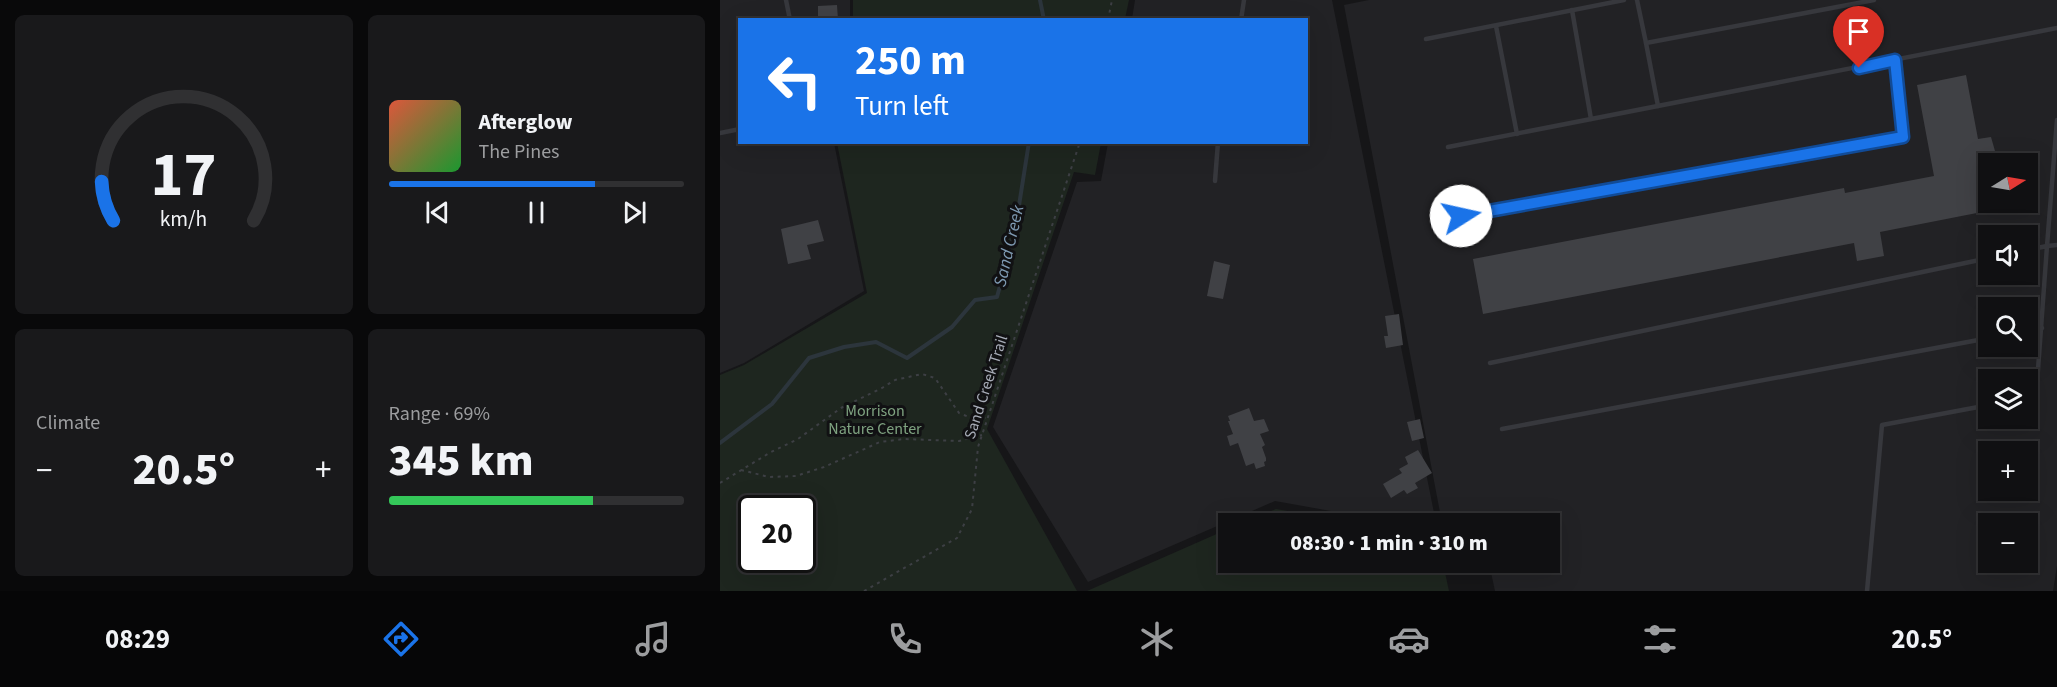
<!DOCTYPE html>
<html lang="en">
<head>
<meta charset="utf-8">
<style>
  body { margin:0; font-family:"Source Sans 3",sans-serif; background:#19191b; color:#f1f3f6; height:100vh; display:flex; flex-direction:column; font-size:22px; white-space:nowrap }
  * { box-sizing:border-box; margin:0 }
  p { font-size:20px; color:#9c9d9f }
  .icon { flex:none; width:33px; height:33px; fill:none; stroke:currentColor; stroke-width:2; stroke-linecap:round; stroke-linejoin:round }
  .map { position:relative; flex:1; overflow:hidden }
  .panel { display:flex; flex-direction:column; gap:15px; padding:15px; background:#09090a; width:720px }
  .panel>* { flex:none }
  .guide { position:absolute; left:18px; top:18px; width:570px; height:126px; border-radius:0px; box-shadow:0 6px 24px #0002,0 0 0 2px #303032; background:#1a73e8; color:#fff; overflow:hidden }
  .needle { width:39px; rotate:79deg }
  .buttons { position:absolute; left:1258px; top:153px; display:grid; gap:12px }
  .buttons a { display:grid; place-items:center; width:60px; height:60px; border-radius:0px; background:#101012; box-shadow:0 6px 24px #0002,0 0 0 2px #303032; font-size:30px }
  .speed { position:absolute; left:18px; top:495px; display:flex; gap:12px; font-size:30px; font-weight:700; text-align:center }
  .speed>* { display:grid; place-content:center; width:78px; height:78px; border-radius:50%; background:#101012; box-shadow:0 6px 24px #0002,0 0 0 2px #303032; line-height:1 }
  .speed .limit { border:3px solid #111; border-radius:9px; background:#fff; color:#111 }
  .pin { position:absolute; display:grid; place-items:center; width:51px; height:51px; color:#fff; margin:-62px -26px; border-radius:50% 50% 50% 0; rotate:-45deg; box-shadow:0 0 6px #0007 }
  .pin .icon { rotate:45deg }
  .me { position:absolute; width:66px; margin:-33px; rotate:80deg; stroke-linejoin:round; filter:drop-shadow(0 0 4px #0008) }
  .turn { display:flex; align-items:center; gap:21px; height:126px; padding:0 18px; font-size:27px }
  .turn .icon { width:78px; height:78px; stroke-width:2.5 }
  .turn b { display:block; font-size:42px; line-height:51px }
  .big { font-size:45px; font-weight:800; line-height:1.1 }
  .panel .tile { flex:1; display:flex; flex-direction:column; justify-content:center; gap:9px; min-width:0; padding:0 21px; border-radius:9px; background:#19191b }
  .panel .dial { align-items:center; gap:0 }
  .dial svg { height:156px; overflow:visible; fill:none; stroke:#303032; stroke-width:7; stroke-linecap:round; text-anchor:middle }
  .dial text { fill:#f1f3f6; stroke:none }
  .song { display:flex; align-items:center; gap:18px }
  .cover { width:72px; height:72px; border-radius:9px; background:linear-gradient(135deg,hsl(10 70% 55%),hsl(130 70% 35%)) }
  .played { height:6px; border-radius:3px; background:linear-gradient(90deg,#1a73e8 70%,#303032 70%) }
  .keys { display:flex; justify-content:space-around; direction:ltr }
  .heat { display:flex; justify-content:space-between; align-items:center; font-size:33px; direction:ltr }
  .charge { height:9px; border-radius:4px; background:linear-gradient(90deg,#34c759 69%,#303032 0) }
  .panel .tiles { flex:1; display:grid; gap:15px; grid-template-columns:repeat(2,1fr) }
  .trip { position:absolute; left:498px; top:513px; width:342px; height:60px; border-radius:0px; background:#101012; box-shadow:0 6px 24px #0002,0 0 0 2px #303032; font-weight:800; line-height:60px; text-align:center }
  .menu { display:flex; height:96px; justify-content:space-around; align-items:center; background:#060607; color:#9c9d9f }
  .menu .icon { width:42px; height:42px }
  .menu .selected { color:#1a73e8 }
  .menu b { font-size:27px; color:#f1f3f6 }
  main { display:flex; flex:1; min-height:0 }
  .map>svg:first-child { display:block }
</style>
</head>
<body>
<main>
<section class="panel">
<div class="tiles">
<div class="tile dial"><svg viewBox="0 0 100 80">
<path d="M14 69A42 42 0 1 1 86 69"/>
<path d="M14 69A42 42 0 0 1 8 49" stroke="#1a73e8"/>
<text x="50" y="56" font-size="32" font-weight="700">17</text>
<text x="50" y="72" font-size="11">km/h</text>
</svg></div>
<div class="tile">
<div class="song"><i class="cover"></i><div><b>Afterglow</b><p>The Pines</p></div></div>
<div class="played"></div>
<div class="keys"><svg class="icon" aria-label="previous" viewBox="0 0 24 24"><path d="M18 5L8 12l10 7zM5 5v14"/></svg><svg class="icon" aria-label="pause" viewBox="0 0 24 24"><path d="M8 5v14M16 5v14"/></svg><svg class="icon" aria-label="next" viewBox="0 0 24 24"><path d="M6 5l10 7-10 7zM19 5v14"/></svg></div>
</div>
<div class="tile"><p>Climate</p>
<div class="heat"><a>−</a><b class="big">20.5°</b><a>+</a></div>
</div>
<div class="tile"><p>Range · 69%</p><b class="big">345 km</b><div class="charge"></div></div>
</div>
</section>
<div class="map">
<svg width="1337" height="591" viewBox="0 0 1337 591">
  <rect width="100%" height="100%" fill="#161618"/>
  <!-- built -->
  <g fill="#222225" fill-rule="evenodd">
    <path d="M0,0h130v19l-110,1v122l94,1 30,148 -120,72 -24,10z"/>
    <path d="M415,0h197l104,523h-38l-123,-22 -187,81 -95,-155 84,-245 24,-1 7,-38 198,-1v-122l-174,-1z"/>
    <path d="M649,0h688v566l-4,25h-558l-6,-28 61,-1v-38l-108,-1 -98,-518zM1269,164h39v38h-39zM1269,236h39v38h-39zM1269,308h39v38h-39zM1269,380h39v38h-39zM1269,452h39v38h-39zM1269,524h39v38h-39z"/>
  </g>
  <!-- green -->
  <g fill="#1e261f" fill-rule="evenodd">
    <path d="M133,0h276l-4,19 -272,1z"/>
    <path d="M117,143h264l-6,32 -21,-3 -87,257 90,162h-357v-216l24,-10 123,-72zM32,508h50v52h-50z"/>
    <path d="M556,509l80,14h-114z"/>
    <path d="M508,529v33l215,1 6,28h-362z"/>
  </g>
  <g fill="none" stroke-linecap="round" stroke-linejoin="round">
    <!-- stream -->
    <g stroke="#2c353c" stroke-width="4">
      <path d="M320,0l4,20"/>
      <path d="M0,443l52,-39 37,-46 35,-11 32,-5 31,16 45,-31 23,-27 22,-3 18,-66 14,-89"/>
    </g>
  </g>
  <!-- building -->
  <g fill="#404145">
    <path d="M117,5l1,15h-20v-14z"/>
    <path d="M1246,75l12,64 13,-2 6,21h-2l1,6h-7v2l-11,2 9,43 -107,21 4,24 -27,5 -3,-18 -371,71 -10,-55 371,-71 1,5 89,-17 -17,-91z"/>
    <path d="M98,220l6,21 -17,4 4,14 -23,5 -7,-35z"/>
    <path d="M494,261l16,4 -7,34 -16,-3z"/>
    <path d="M679,314l4,31 -17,3 -2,-12h4l-3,-20z"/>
    <path d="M529,408l5,13 10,-2 5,12 -9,3 5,11 -3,2 4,11v3l-2,1 1,4 -9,3 -2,-6 -8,3 -8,-23 -8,3 -3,-10 6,-2 -5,-13h2l-2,-5z"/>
    <path d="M700,419l4,19 -12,3 -5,-19z"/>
    <path d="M698,450l14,23 -17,10 3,5 -11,6 -3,-4 -13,8 -8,-14 19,-11 -3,-4 9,-5 -3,-7z"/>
  </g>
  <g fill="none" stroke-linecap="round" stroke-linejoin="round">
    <!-- path -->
    <g stroke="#3d3f44" stroke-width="2" stroke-dasharray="3 4.5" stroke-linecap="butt">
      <path d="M388,20l4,-20"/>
      <path d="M21,470l28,7 27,-1 28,-9 56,-25 24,-3 55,2 23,-6"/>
      <path d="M0,483l51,-31 27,-13 43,-31 41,-20 13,-8 27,-6 13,4 24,35 15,6 12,-1"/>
      <path d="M144,591l93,-53 15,-29 6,-62 102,-305"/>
    </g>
    <!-- lane -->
    <g stroke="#37383d" stroke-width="4.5">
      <path d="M66,0l4,20"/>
      <path d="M917,0l9,43"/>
      <path d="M852,10l19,109"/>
      <path d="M521,20l3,-20"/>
      <path d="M776,26l21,108"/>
      <path d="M706,39l198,-39"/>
      <path d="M938,106l-12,-63 228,-43"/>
      <path d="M1337,120l-10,126 10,-1"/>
      <path d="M0,133l20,-4"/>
      <path d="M728,147l609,-119"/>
      <path d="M495,181l3,-39"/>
      <path d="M741,215l442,-78 -8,-77"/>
      <path d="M1308,250l19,-4 -11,151 -8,1"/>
      <path d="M1308,331l14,-3"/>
      <path d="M770,363l499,-105"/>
      <path d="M782,429l487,-91"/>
      <path d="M1147,591l15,-166 107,-20"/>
    </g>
  </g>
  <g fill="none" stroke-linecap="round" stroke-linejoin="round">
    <defs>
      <path id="route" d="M741,216l442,-79 -8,-77 -36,8"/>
    </defs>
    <!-- route casing -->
    <use href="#route" stroke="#114b97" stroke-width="15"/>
    <!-- route -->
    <use href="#route" stroke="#1a73e8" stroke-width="10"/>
  </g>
  <g text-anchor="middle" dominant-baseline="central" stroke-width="6" stroke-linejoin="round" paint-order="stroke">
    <!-- street labels -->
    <g font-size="16" fill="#a8adb8" stroke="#111113">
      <text transform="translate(266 387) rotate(-72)">Sand Creek Trail</text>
    </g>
    <!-- park labels -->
    <g font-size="16" fill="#7fa381" stroke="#111113">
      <text x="155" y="411">Morrison<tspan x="155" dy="18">Nature Center</tspan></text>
    </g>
    <!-- water labels -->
    <g font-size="18" font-style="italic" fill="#7f9bb3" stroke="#111113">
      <text transform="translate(289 246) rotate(-77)">Sand Creek</text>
    </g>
  </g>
</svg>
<div class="buttons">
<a><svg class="needle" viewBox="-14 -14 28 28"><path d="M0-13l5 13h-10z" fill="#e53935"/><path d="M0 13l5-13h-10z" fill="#9c9d9f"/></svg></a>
<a><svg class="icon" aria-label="sound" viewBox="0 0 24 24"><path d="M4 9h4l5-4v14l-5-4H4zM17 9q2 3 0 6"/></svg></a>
<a><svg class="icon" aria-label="search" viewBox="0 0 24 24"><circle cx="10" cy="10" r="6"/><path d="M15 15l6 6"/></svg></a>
<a><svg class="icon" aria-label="layers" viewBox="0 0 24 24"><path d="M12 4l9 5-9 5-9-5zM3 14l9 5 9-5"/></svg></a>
<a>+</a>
<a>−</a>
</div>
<div class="speed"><div class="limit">20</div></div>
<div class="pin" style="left:1139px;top:68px;background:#d93025"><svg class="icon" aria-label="arrive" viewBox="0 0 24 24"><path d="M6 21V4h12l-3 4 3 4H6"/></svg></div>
<svg class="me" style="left:741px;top:216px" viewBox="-20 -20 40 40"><circle r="19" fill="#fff"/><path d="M0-13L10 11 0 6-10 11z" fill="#1a73e8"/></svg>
<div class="trip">08:30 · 1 min · 310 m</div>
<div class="guide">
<div class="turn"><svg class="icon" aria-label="left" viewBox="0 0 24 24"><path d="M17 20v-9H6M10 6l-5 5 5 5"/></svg><div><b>250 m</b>Turn left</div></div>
</div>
</div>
</main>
<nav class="menu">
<b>08:29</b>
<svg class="icon selected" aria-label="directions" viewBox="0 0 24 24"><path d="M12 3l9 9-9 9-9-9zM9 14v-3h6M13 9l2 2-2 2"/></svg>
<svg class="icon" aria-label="music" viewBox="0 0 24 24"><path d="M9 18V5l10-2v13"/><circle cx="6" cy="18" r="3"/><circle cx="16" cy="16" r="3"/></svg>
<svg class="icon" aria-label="phone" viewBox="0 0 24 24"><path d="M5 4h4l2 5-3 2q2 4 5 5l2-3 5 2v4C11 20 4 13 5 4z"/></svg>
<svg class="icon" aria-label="climate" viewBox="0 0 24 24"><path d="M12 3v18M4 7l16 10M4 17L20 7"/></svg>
<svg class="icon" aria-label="car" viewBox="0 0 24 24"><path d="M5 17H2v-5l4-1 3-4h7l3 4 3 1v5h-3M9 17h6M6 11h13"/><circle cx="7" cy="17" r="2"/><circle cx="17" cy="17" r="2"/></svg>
<svg class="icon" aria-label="filters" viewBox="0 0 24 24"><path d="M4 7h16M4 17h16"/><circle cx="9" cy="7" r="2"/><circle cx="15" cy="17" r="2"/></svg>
<b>20.5°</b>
</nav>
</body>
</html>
